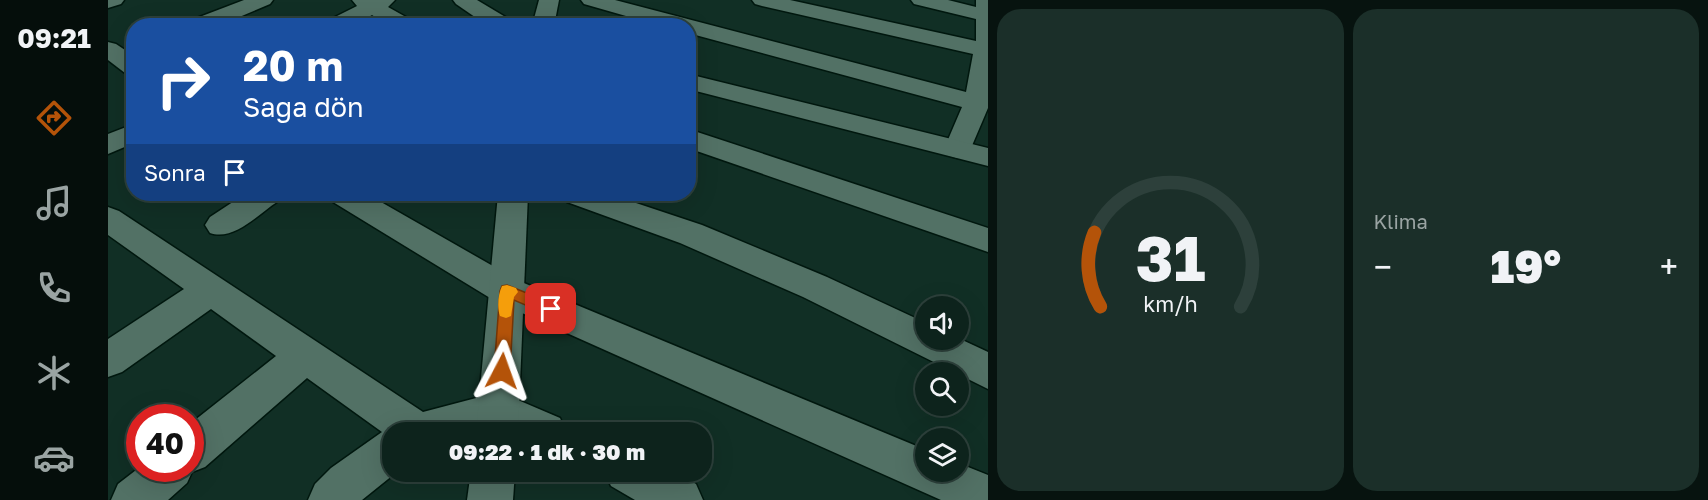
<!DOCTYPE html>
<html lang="tr">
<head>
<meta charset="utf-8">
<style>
  body { margin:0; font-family:"Golos Text",sans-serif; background:#1b2f29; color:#f1f3f6; height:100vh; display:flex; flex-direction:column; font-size:22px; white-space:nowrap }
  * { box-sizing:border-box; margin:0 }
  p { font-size:20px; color:#9aa4a3 }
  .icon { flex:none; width:33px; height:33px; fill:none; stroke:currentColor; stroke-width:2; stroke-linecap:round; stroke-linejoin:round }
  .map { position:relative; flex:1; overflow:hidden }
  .sheet { display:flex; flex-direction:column; gap:9px; padding:9px; background:#07130f; width:720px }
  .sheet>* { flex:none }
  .hud { position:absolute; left:18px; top:18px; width:570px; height:183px; border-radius:24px; box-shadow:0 6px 24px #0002,0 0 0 2px #2d403b; background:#1a4fa0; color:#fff; overflow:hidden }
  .tools { position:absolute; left:807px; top:296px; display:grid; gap:12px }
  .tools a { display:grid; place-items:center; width:54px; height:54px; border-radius:50%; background:#0d231c; box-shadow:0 6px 24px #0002,0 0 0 2px #2d403b; font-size:30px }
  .speed { position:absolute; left:18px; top:404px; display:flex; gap:12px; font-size:30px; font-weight:700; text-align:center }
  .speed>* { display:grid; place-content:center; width:78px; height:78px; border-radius:50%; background:#0d231c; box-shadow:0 6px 24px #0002,0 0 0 2px #2d403b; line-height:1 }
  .speed .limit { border:9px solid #d22; background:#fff; color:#111 }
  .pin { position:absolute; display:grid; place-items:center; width:51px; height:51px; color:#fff; margin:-26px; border-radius:12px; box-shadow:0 3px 9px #0006 }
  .me { position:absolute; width:66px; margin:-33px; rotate:4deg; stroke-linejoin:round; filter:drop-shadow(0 0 4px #0008) }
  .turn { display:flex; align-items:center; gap:21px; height:126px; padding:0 18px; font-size:27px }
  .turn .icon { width:78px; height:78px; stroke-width:2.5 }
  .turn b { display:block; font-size:42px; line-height:51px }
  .then { display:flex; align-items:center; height:57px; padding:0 18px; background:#0003; gap:12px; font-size:22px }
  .big { font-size:45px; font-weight:800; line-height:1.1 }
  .sheet .widget { flex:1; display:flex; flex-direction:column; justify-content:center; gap:9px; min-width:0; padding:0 21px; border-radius:24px; background:#1b2f29 }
  .sheet .dial { align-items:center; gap:0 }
  .dial svg { height:156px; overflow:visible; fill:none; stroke:#2d403b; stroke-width:7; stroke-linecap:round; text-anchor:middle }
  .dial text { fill:#f1f3f6; stroke:none }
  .heat { display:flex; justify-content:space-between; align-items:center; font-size:33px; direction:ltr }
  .sheet .tiles { flex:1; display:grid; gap:9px; grid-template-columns:repeat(2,1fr) }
  .trip { position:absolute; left:274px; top:422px; width:330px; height:60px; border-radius:24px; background:#0d231c; box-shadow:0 6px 24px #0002,0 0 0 2px #2d403b; font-weight:800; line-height:60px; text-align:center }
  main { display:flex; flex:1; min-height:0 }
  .menu { display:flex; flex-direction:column; width:108px; justify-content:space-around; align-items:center; background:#050e0b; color:#9aa4a3 }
  .menu .icon { width:42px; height:42px }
  .menu .active { color:#b45309 }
  .menu b { font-size:27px; color:#f1f3f6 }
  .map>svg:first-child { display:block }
</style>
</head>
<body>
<main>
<nav class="menu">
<b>09:21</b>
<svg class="icon active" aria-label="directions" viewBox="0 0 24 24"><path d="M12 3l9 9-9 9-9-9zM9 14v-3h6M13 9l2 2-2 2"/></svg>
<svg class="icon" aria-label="music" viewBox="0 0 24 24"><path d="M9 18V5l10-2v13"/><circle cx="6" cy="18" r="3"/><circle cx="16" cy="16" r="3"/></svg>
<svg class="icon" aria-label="phone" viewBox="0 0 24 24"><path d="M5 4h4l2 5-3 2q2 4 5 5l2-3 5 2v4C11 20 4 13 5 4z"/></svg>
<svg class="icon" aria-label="climate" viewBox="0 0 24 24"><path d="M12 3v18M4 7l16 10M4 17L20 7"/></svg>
<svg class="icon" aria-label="car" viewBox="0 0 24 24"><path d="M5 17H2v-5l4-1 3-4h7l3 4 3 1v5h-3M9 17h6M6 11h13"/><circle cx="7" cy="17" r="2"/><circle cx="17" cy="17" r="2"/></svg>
</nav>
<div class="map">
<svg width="880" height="500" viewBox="0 0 880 500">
  <rect width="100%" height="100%" fill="#112f25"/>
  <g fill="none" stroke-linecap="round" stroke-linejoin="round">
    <defs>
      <g id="minor">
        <path d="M0,0h16l-3,4 -13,4z"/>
        <path d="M136,0h29l-3,4 -52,22h-32l3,-5z"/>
        <path d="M244,0h43l-7,7 25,14 3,5h-27l-17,-11 -19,11h-29l3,-5 30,-15z"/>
        <path d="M473,0h34l351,92 7,-38 -211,-48 -7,-2 -3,-4h38l186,41v-22l-62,-15 -3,-4h37l28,7v-7h12v108l-20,47 -10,3 -10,-3 -4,-6 18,-42 -274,-74v-7h-27l-77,-22z"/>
        <path d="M0,42l8,2 18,12v19l-9,-2 -17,-13z"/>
        <path d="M26,124v19l-26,11v-20z"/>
        <path d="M580,129l300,99v24l-300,-104z"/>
        <path d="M137,194h36l-4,8c-20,13 -43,39 -67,31l-5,-8 5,-8z"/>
        <path d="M221,194h38l152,87 407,169v21h32v-8l30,12v25h-47l-446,-199 -162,-99z"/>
        <path d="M455,194h46l93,31 125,52 99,46v16l32,-1 30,14v37l-185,-92 -123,-54 -113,-41z"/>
        <path d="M0,207l11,4 304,201 76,-20 61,26 6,14h-173v39h5l-36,29h-54l7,-16 16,-16 51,-36 -75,-54 -102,89 -13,5 -5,11 -19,17h-57l7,-16 22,-17 50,1v-44l86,-68 -65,-47 -89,63 -14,5v-38l76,-50 -76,-54z"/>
        <path d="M496,471h67l25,13 7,16h-68l-24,-14z"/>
      </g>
      <g id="tertiary">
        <path d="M345,0h24l35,21 3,5h-27l-32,-22z"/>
        <path d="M431,0h20l-5,26h-22z"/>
        <path d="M580,74l300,74v18l-300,-77z"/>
        <path d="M390,194h30l-10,238h-42z"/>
        <path d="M363,471h44l-2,29h-46z"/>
      </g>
    </defs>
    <!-- minor casing -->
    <use href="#minor" stroke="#00170e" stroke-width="3"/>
    <!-- tertiary casing -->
    <use href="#tertiary" stroke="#00170e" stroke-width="3"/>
    <!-- minor -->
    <use href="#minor" fill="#527165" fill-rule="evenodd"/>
    <!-- tertiary -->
    <use href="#tertiary" fill="#527165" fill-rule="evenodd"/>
  </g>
  <!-- route -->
  <path fill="#b45309" stroke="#753606" stroke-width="1.5" d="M399,285l49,20 2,4 -2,5 -5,2 -37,-16 -4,71 -2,5 -6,2 -6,-2 -2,-5 6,-80 2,-5z"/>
  <!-- slow -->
  <path fill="#f59e0b" d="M399,285l9,3 2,4 -4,5 -3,19 -5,2 -6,-2c-3,-8 -2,-22 2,-30z"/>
</svg>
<div class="tools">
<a><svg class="icon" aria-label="sound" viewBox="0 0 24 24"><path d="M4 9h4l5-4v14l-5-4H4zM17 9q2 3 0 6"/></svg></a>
<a><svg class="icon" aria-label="search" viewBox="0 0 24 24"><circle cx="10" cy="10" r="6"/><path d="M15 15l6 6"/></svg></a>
<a><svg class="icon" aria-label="layers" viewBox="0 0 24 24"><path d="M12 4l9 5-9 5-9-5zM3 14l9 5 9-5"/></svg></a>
</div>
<div class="speed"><div class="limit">40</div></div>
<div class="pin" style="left:443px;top:309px;background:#d93025"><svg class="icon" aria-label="arrive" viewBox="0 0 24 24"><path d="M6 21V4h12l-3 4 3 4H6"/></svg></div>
<svg class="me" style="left:394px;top:371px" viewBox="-20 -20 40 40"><path d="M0-17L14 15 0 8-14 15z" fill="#b45309" stroke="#fff" stroke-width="4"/></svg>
<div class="trip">09:22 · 1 dk · 30 m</div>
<div class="hud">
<div class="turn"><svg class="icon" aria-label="right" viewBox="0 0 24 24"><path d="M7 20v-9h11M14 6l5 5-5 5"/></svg><div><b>20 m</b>Sağa dön</div></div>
<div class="then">Sonra<svg class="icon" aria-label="arrive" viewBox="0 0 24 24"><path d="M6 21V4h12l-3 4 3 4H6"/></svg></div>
</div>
</div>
<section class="sheet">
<div class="tiles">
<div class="widget dial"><svg viewBox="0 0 100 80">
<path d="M14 69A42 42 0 1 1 86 69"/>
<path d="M14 69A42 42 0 0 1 11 31" stroke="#b45309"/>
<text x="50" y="56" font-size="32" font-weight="700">31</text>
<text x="50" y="72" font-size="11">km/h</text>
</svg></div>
<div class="widget"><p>Klima</p>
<div class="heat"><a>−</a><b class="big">19°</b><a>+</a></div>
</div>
</div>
</section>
</main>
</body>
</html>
